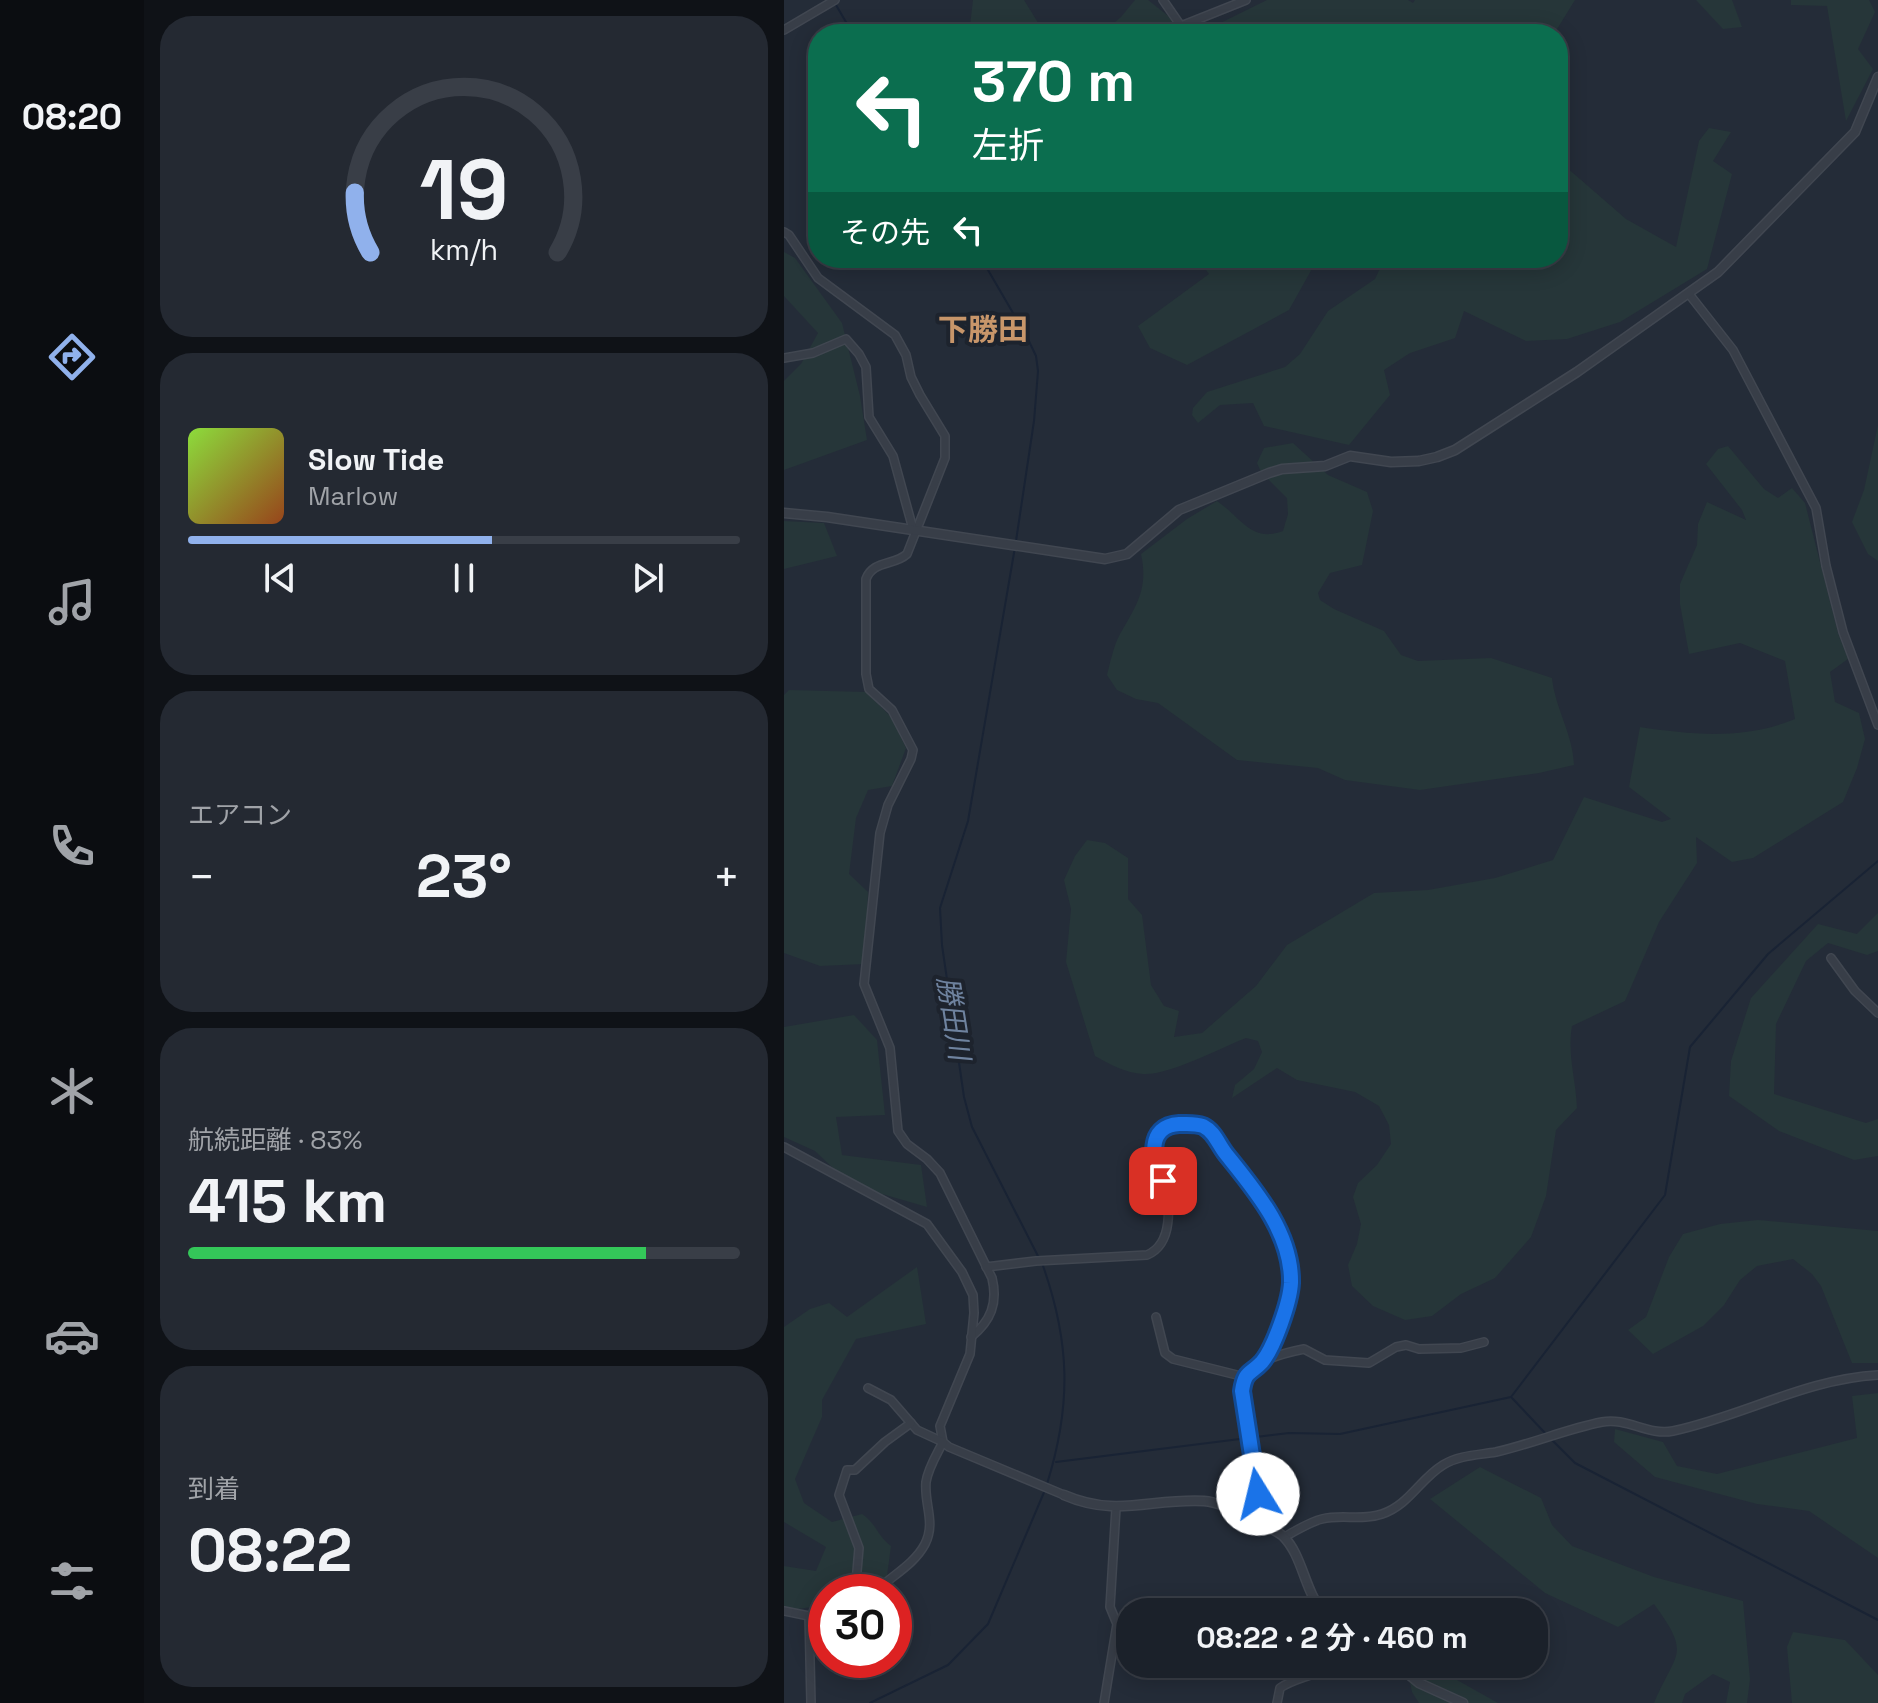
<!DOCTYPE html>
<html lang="ja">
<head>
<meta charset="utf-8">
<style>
  body { margin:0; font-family:"Space Grotesk","Noto Sans JP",sans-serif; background:#242932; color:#f1f3f6; height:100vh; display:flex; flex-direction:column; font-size:30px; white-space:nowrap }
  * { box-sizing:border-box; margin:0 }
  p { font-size:26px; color:#a0a3a8 }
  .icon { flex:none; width:44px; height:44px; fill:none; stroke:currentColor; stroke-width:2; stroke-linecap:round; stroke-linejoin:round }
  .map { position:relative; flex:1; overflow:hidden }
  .details { display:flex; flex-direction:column; gap:16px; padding:16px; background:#0f1217; width:640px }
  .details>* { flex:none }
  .top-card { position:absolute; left:24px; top:24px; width:760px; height:244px; border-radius:32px; box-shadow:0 4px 20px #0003,0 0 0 2px #393e47; background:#0b6e4f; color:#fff; overflow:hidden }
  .speed { position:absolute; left:24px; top:1574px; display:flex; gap:16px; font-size:40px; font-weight:700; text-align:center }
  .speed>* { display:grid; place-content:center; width:104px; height:104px; border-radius:50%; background:#1b212a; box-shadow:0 4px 20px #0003,0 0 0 2px #393e47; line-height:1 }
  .speed .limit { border:12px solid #d22; background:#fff; color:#111 }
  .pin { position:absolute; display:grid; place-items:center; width:68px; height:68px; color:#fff; margin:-34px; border-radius:16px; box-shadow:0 4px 12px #0006 }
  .me { position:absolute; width:88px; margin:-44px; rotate:351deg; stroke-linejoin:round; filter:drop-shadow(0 0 6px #0008) }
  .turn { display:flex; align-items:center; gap:28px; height:168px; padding:0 32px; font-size:36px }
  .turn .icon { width:104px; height:104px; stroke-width:2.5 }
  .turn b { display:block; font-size:56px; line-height:68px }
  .then { display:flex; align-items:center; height:76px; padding:0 32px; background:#0003; gap:16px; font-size:30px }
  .big { font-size:60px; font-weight:700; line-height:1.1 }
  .details .widget { flex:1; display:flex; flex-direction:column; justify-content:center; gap:12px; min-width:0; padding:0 28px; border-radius:32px; background:#242932 }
  .details .dial { align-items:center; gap:0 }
  .dial svg { height:208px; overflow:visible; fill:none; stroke:#393e47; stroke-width:7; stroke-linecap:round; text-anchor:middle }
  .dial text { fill:#f1f3f6; stroke:none }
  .song { display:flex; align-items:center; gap:24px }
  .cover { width:96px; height:96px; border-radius:12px; background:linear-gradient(135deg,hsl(90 70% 55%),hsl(20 70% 35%)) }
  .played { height:8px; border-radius:4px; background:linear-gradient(90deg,#90b1ec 55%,#393e47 55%) }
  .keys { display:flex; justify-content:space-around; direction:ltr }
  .heat { display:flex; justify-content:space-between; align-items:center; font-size:44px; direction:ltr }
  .charge { height:12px; border-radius:6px; background:linear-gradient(90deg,#34c759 83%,#393e47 0) }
  .trip { position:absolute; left:332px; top:1598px; width:432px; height:80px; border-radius:32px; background:#1b212a; box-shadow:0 4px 20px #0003,0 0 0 2px #393e47; font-weight:700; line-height:80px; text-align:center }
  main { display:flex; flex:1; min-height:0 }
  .tab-bar { display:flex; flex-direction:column; width:144px; justify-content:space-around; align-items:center; background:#0b0d11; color:#a0a3a8 }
  .tab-bar .icon { width:56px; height:56px }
  .tab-bar .selected { color:#90b1ec }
  .tab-bar b { font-size:36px; color:#f1f3f6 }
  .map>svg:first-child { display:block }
</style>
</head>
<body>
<main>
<nav class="tab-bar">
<b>08:20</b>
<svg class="icon selected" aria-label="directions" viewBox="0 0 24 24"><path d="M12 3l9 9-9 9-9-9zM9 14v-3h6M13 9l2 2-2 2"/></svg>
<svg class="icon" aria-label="music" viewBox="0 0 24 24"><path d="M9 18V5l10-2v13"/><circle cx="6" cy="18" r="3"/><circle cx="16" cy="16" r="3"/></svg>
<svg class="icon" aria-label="phone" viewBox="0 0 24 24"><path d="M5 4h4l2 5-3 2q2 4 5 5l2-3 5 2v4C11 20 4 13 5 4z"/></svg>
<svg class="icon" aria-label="climate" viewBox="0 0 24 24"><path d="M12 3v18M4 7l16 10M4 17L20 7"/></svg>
<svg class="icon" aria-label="car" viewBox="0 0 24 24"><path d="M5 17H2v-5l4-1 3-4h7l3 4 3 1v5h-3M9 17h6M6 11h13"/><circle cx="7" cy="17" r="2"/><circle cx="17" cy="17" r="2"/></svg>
<svg class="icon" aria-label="filters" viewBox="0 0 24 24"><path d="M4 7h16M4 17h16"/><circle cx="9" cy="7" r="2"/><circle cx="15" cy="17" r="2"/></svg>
</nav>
<section class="details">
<div class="widget dial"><svg viewBox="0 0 100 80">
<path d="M14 69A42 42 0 1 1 86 69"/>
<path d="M14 69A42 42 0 0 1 8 46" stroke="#90b1ec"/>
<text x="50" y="56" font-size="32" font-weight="700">19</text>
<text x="50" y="72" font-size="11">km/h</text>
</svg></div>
<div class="widget">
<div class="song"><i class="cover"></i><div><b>Slow Tide</b><p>Marlow</p></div></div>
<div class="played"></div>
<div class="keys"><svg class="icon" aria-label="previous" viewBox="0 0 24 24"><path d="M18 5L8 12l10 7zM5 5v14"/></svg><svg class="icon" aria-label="pause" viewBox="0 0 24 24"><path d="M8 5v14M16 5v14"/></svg><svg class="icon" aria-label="next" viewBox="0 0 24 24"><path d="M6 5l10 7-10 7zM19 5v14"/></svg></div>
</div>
<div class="widget"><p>エアコン</p>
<div class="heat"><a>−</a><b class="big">23°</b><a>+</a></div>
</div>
<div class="widget"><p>航続距離 · 83%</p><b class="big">415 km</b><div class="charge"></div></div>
<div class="widget"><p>到着</p><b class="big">08:22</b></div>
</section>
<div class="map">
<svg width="1094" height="1703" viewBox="0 0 1094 1703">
  <rect width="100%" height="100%" fill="#242c38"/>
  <!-- green -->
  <g fill="#263639">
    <path d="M189,0h51l21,34h-76z"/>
    <path d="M351,0h13l43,34h-90l20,-17z"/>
    <path d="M483,0h141l5,3 2,-3h160l-21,34h-356z"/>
    <path d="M912,0h36l10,27 -19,2z"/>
    <path d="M1007,0h78l6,12 -17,37 15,20 -27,52 -19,-115 -36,-1z"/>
    <path d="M925,128l22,4 -18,29 19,13 -25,95 -87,53 -53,17 -41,2 -62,-30 -9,27 -45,15 -26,17 6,25 -41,50 -85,-19 -11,-23 -33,2 -22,18 -6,-8 1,-7 14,-16 78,-25 15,-13 28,-43 47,-32 10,-21h173v-98l68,59 50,28 23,-106z"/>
    <path d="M0,252l11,6 47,65 18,73 7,44 -83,30v-89l17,-17 17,-31 -34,-37z"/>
    <path d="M413,258h155l-39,9 -24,43 -102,55 -37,-17 -12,-22 71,-52z"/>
    <path d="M1094,425v136l-10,-7 -16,-32 12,-32z"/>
    <path d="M509,443l35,32 39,17 6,19 -11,54 -32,8 -12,20 2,7 14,9 50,22 17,24 17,6 73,-3 61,20c3,30 21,56 22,87l-35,8 -119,17 -75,-10 -27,-12 -81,-8 -79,-57 -22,-4 -19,-9 -10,-15c3,-12 6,-26 11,-37 17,-31 31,-47 23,-84l46,-35 30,-18c25,17 34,42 66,30l5,-17 -1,-16 -26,-26 -4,-9 7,-15z"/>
    <path d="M944,446l36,43 14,9 14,-10 13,15 33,130 10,26 -18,13 5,30 24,11 6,26 -8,29 -14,34 -90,56 -21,4 -36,-25 1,26 -38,59 -34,79 -53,25c-5,28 4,54 5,82l-21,22 -10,66 -15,41 -36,41 -34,16 -29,22 -27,4 -32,-14 -21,-20 -4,-21 9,-21 4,-20 -8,-27 5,-14 19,-18 14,-21 -2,-19 -10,-19 -24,-14 -58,-12 -20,-12 -45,30 3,-13 19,-16 8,-17 -4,-11 -12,-3c-26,10 -78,38 -103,36 -17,-1 -34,-10 -48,-18l-29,-94 5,-53 -7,-29 11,-24 12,-16 18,3 23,15v41l14,16 9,70 13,21 15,5 -5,26 28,-4 54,-47 31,-41 87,-52 54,-3 67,-12 58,-18 31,-63 78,25 9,-3 -42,-32 11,-60c53,8 104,13 155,-8l-10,-58 -45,-18 -51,11 -9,-50v-20l17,-39 1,-21 9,-22 39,18 -4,-10 -36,-46 12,-15z"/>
    <path d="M0,521l40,2 13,33 -53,13z"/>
    <path d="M5,690l77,2 25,25 15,31 -14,38 -24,4 -12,28 -7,56 19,18 -3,72 -45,2 -36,-13v-258z"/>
    <path d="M1094,913v38l-11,4 -39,-12 -22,18 -30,63 -2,70 92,29 12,-4v37l-24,4 -75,-29 -50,-35 2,-35 20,-63 67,-74 39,10z"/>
    <path d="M70,1015l23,25 8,75 -49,2 6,38 79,10 6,42 -76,-22 -36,-34 -31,-14v-110z"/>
    <path d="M974,1220l120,11v132h-26l-31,-77 -9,-12 -19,-15 -36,7 -17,14 -16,25 -21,21 -50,28 -25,-24 18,-13 23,-60 14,-23 37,-10z"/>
    <path d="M133,1267l9,57 -70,15 -34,61v17l-27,62 9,24 28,19 30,-8c14,9 16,23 29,32l-4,30 -29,16h-32v13l-42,6v-45l32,5 10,-24 -42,-25v-195l26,-18 19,-6 18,14z"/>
    <path d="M1094,1393v165l-69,-47 -52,-7 -102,-27 -41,-35 1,-13 48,13 14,24 40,8 140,-36 -5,-42z"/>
    <path d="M696,1467l61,31 11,27 20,21 82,31 89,24 7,78 -3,24h-21l4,-21 -17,-8 -28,20 -3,9h-28c22,-52 38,-47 0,-99l-36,23 -73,-34 -115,-94z"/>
    <path d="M1009,1632l52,8 33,35v28h-86l-5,-56z"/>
    <path d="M634,1670l39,10 41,23h-79l-7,-11 -2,-10z"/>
  </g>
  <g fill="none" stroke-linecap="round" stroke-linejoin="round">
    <!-- stream -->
    <g stroke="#192334" stroke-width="2">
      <path d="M52,5l17,29"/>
      <path d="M197,258l46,79 9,19 2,15 -4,50 -18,120"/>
      <path d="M231,547l-47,274 -28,87 2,37 22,152 8,30 67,131"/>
      <path d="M258,1263c28,78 30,141 5,221"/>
      <path d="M728,1398l34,36"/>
      <path d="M766,1438l25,25 303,157"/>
      <path d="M272,1462l233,-29 51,1 171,-37 154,-202 25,-148 78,-93 110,-93"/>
      <path d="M86,1703l78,-38 40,-41 57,-134"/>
    </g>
    <defs>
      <g id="minor">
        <path d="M379,0l18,26 65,-26"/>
        <path d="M0,30l51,-30"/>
        <path d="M0,232l5,3 29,43 77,57 11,20 5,22 9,18 25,41v22l-38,96c-13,12 -34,6 -41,25v95l3,15 23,21 21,40 -2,9 -23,46 -8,28 -16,151 26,64 8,83 9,13 20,15 13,14 52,105c6,25 -1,43 -21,59"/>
        <path d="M905,294l44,56 83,158 10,58 17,66 35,93"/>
        <path d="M0,358l29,-5 33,-14 13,15 7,13 3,50 24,39 20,73"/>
        <path d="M1047,958l24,33 23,22"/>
        <path d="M0,1147l143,77 35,48 11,23 1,18 -4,41 -30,72 3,16 6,5 115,48"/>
        <path d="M202,1267l50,-6 111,-6c26,-11 24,-50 16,-73 -4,-10 -11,-18 -11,-29 1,-35 41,-34 62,-19 29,53 99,110 73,178 -7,17 -17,34 -25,51"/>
        <path d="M372,1317l9,36 8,6 72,18"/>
        <path d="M84,1388l23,12 26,30 26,12c-6,12 -15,26 -17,40 -2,23 10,40 -1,62 -11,21 -34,32 -50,48"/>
        <path d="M464,1518l8,-12 2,-12 -16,-103c3,-29 37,-37 62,-42l21,11 44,3 27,-16 10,-2 13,4 42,-1 23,-6"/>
        <path d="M500,1537c12,-6 25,-15 38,-18 20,-5 40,2 60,-5 27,-9 38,-35 61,-49 16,-10 36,-10 53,-13 36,-8 70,-23 106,-30 25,-5 46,14 71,9 70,-15 133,-52 205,-56"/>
        <path d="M87,1592l-7,-7 -8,-2 3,-35 -20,-53 8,-25h8l30,-28 26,-19"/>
        <path d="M0,1611l25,5 17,9"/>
        <path d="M25,1616l2,87"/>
        <path d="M320,1703l13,-79 -7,-17 6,-99"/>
        <path d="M493,1703l3,-15c16,-11 35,-11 50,-24"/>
      </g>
      <g id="tertiary">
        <path d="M0,513l43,4 278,42 22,-5 52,-44 90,-37 13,-4 43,-3 25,-10 41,6 28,-1 18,-4 18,-7 122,-78 141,-100 137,-140 23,-55"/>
        <path d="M280,1495c53,23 87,3 140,6 16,1 32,11 46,18 12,5 23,9 33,17 20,20 21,54 40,76"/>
        <path d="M612,1664l23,19 44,20"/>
      </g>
    </defs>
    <!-- minor casing -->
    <use href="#minor" stroke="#414751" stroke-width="10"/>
    <!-- tertiary casing -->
    <use href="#tertiary" stroke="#414751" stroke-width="11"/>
    <!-- minor -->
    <use href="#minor" stroke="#383e48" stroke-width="7"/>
    <!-- tertiary -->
    <use href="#tertiary" stroke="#383e48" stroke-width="8"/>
  </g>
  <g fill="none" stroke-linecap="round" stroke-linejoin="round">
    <defs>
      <path id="route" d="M379,1181c-11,-21 -17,-55 16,-57 8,0 16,-1 24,2 12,6 15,18 23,28 29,36 66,79 65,129 -1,19 -17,65 -29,79 -12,13 -17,8 -20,29l16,103"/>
    </defs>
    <!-- route casing -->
    <use href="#route" stroke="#114b97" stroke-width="20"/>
    <!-- route -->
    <use href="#route" stroke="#1a73e8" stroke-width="14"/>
  </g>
  <g text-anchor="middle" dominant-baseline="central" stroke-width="8" stroke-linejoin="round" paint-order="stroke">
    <!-- water labels -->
    <g font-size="28" font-style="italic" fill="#6f839f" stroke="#1d232d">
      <text transform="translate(170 1018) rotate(81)">勝田川</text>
    </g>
    <!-- quarter labels -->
    <g font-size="30" font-weight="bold" fill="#c8966a" stroke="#1d232d">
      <text x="199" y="329">下勝田</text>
    </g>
  </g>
</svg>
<div class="speed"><div class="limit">30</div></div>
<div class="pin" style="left:379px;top:1181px;background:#d93025"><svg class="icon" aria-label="arrive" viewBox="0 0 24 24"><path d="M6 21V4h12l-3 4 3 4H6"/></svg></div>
<svg class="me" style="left:474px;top:1494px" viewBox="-20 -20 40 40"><circle r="19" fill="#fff"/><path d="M0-13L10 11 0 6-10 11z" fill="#1a73e8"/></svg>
<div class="trip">08:22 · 2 分 · 460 m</div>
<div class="top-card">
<div class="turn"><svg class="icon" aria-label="left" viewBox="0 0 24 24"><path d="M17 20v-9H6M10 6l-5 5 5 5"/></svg><div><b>370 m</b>左折</div></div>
<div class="then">その先<svg class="icon" aria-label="left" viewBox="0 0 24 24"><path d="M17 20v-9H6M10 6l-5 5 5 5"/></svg></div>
</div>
</div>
</main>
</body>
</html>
